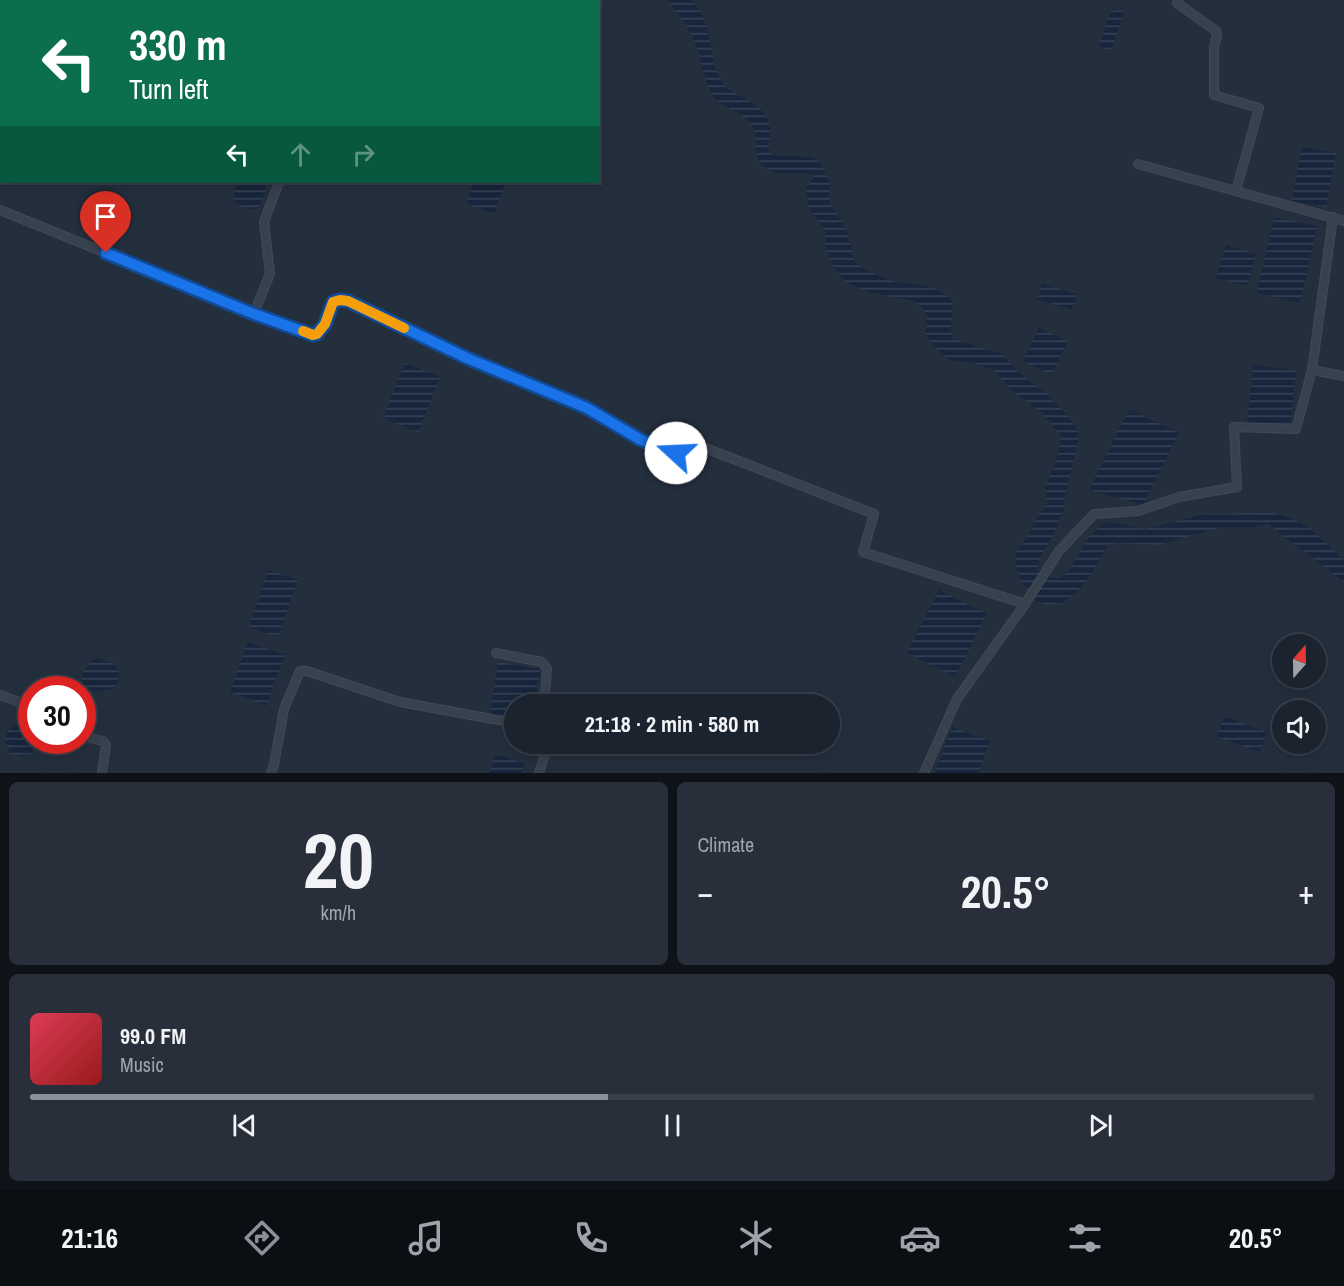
<!DOCTYPE html>
<html lang="en">
<head>
<meta charset="utf-8">
<style>
  body { margin:0; font-family:"Archivo Narrow",sans-serif; background:#282f3a; color:#f1f3f6; height:100vh; display:flex; flex-direction:column; font-size:22px; white-space:nowrap }
  * { box-sizing:border-box; margin:0 }
  p { font-size:20px; color:#a0a4aa }
  .icon { flex:none; width:33px; height:33px; fill:none; stroke:currentColor; stroke-width:2; stroke-linecap:round; stroke-linejoin:round }
  .map { position:relative; height:773px; overflow:hidden }
  .details { display:flex; flex-direction:column; gap:9px; padding:9px; background:#0f1319; flex:1 }
  .details>* { flex:none }
  .top-card { position:absolute; left:0px; top:0px; width:600px; height:183px; box-shadow:0 3px 15px #0003,0 0 0 2px #39404a; background:#0b6e4f; color:#fff; overflow:hidden }
  .needle { width:39px; rotate:20deg }
  .controls { position:absolute; left:1272px; top:634px; display:grid; gap:12px }
  .controls a { display:grid; place-items:center; width:54px; height:54px; border-radius:50%; background:#1b232e; box-shadow:0 3px 15px #0003,0 0 0 2px #39404a; font-size:30px }
  .speed { position:absolute; left:18px; top:676px; display:flex; gap:12px; font-size:30px; font-weight:700; text-align:center }
  .speed>* { display:grid; place-content:center; width:78px; height:78px; border-radius:50%; background:#1b232e; box-shadow:0 3px 15px #0003,0 0 0 2px #39404a; line-height:1 }
  .speed .limit { border:9px solid #d22; background:#fff; color:#111 }
  .pin { position:absolute; display:grid; place-items:center; width:51px; height:51px; color:#fff; margin:-62px -26px; border-radius:50% 50% 50% 0; rotate:-45deg; box-shadow:0 0 6px #0007 }
  .pin .icon { rotate:45deg }
  .me { position:absolute; width:66px; margin:-33px; rotate:290deg; stroke-linejoin:round; filter:drop-shadow(0 0 4px #0008) }
  .turn { display:flex; align-items:center; gap:21px; height:126px; padding:0 30px; font-size:27px }
  .turn .icon { width:78px; height:78px; stroke-width:2.5 }
  .turn b { display:block; font-size:42px; line-height:51px }
  .lanes { display:flex; align-items:center; height:57px; padding:0 30px; background:#0003; justify-content:center; gap:30px; direction:ltr }
  .lanes .off { opacity:.35 }
  .big { font-size:45px; font-weight:700; line-height:1.1 }
  .details .card { flex:1; display:flex; flex-direction:column; justify-content:center; gap:9px; min-width:0; padding:0 21px; border-radius:9px; background:#282f3a }
  .details .dial { align-items:center; gap:0 }
  .dial b { font-size:78px; line-height:1 }
  .song { display:flex; align-items:center; gap:18px }
  .cover { width:72px; height:72px; border-radius:9px; background:linear-gradient(135deg,hsl(350 70% 55%),hsl(0 70% 35%)) }
  .played { height:6px; border-radius:3px; background:linear-gradient(90deg,#8c9099 45%,#39404a 45%) }
  .keys { display:flex; justify-content:space-around; direction:ltr }
  .heat { display:flex; justify-content:space-between; align-items:center; font-size:33px; direction:ltr }
  .details .tiles { flex:1; display:grid; gap:9px; grid-template-columns:1fr 1fr }
  .card:last-child { grid-column:span 2 }
  .trip { position:absolute; left:504px; top:694px; width:336px; height:60px; border-radius:30px; background:#1b232e; box-shadow:0 3px 15px #0003,0 0 0 2px #39404a; font-weight:700; line-height:60px; text-align:center }
  .tabs { display:flex; height:96px; justify-content:space-around; align-items:center; background:#0b0e12; color:#a0a4aa }
  .tabs .icon { width:42px; height:42px }
  .tabs .current { color:#8c9099 }
  .tabs b { font-size:27px; color:#f1f3f6 }
  .map>svg:first-child { display:block }
</style>
</head>
<body>
<div class="map">
<svg width="1344" height="773" viewBox="0 0 1344 773">
  <defs>
    <pattern id="water-rules" width="6" height="5" patternUnits="userSpaceOnUse" patternTransform="scale(1.5)"><rect width="6" height="5" fill="#17263c"/><path d="M0 2.5h6" fill="none" stroke="#364457"/></pattern>
  </defs>
  <rect width="100%" height="100%" fill="#242f3e"/>
  <!-- water -->
  <g fill="url(#water-rules)">
    <path d="M668,0h23c24,22 15,61 33,85 5,6 13,9 20,13 13,7 27,18 26,34 0,6 -2,12 -1,19l3,4 37,2 7,2 6,7 8,17 -1,20 17,25 9,35c13,8 24,14 38,18 26,6 41,0 60,21 0,13 -5,25 0,37l49,15 16,18 28,21 22,23 8,11 3,10 -14,59v10l-10,26 -15,26 -3,12 17,8h7l7,-7 22,-35 14,-14 14,1 27,6 56,-14 69,-3 21,6 19,10 34,32v22l-76,-58 -20,4 -27,-1 -63,18 -38,-2 -13,2 -16,30 -14,17 -15,11 -13,2 -13,-4 -16,-21 -4,-14v-14l14,-20 9,-19 6,-4 2,-6 -1,-17 12,-31 3,-19 -19,-23 -29,-22 -20,-21 -22,-8 -20,-1 -15,-12 -10,-14 1,-19 -5,-9 -6,-5c-30,-9 -72,-6 -85,-41 -4,-10 -7,-18 -5,-28l-17,-26 -3,-18 9,-14c-15,-6 -34,4 -49,-7 -17,-13 -5,-27 -14,-42 -9,-16 -29,-16 -39,-30 -8,-11 -12,-39 -18,-53 -6,-16 -17,-29 -27,-43z"/>
    <path d="M1112,8l12,4 -13,39 -12,-5z"/>
    <path d="M1302,147l34,6 -10,54 -34,-6z"/>
    <path d="M237,182h26l3,5v5l-8,16c-11,3 -19,-1 -25,-10z"/>
    <path d="M474,182h32l-12,32 -28,-11z"/>
    <path d="M1274,217l43,9 -17,77 -43,-10z"/>
    <path d="M1226,245l30,9 -9,32 -31,-8z"/>
    <path d="M1042,284l35,10 -5,16 -35,-11z"/>
    <path d="M1039,328l29,13 -16,34 -29,-14z"/>
    <path d="M405,363l35,14 -22,55 -35,-14z"/>
    <path d="M1253,365l43,5 -6,58 -43,-5z"/>
    <path d="M1129,409l50,24 -36,72 -54,-15z"/>
    <path d="M268,570l30,10 -20,57 -29,-10z"/>
    <path d="M939,590l48,24 -32,63 -48,-24z"/>
    <path d="M248,642l37,13 -19,51 -36,-14z"/>
    <path d="M97,658c18,5 28,11 18,30 -12,3 -28,7 -34,-7 3,-11 6,-19 16,-23z"/>
    <path d="M498,662l42,7 -5,36h-21v13l-24,-4z"/>
    <path d="M1224,716l43,16 -7,20 -43,-15z"/>
    <path d="M17,725l10,3 4,4 1,9h3l-4,13 -8,3 -13,-3 -5,-13 3,-11z"/>
    <path d="M952,727l38,14 -12,32h-43z"/>
    <path d="M496,754l29,10 -4,9h-32z"/>
  </g>
  <g fill="none" stroke-linecap="round" stroke-linejoin="round">
    <defs>
      <g id="street">
        <path d="M1178,0l-1,3 39,28 1,5 -3,11v48l45,13 -23,83"/>
        <path d="M343,2l3,-2"/>
        <path d="M1138,164l206,57"/>
        <path d="M279,182l-15,40 6,52 -16,39 59,22 4,-1 8,-10 8,-22 7,-2 8,1 121,58 118,49 54,32 35,13 19,-9 179,70 -11,38 162,52"/>
        <path d="M0,210l254,103"/>
        <path d="M1312,370l32,6"/>
        <path d="M496,653l46,9 5,7 -3,36"/>
        <path d="M0,695l19,7 13,20"/>
        <path d="M82,736l21,5 3,4 -4,28"/>
        <path d="M271,773l3,-8 10,-56 16,-38h7l93,31 114,21"/>
        <path d="M539,773l9,-29"/>
        <path d="M924,773l33,-74 68,-95 34,-53 35,-37 44,-3 41,-14 58,-10 -3,-60 62,2 16,-59 21,-153"/>
      </g>
    </defs>
    <!-- street casing -->
    <use href="#street" stroke="#414a57" stroke-width="10"/>
    <!-- street -->
    <use href="#street" stroke="#38414e" stroke-width="8"/>
  </g>
  <g fill="none" stroke-linecap="round" stroke-linejoin="round">
    <defs>
      <path id="route" d="M106,253l148,61 59,21 4,-1 8,-10 8,-22 7,-2 8,1 121,58 118,49 54,32 35,13"/>
    </defs>
    <!-- route casing -->
    <use href="#route" stroke="#114b97" stroke-width="15"/>
    <!-- route -->
    <use href="#route" stroke="#1a73e8" stroke-width="10"/>
    <!-- slow -->
    <path stroke="#f59e0b" stroke-width="10" d="M303,331l10,4 4,-1 8,-10 8,-22 7,-2 8,1 56,27"/>
  </g>
</svg>
<div class="controls">
<a><svg class="needle" viewBox="-14 -14 28 28"><path d="M0-13l5 13h-10z" fill="#e53935"/><path d="M0 13l5-13h-10z" fill="#a0a4aa"/></svg></a>
<a><svg class="icon" aria-label="sound" viewBox="0 0 24 24"><path d="M4 9h4l5-4v14l-5-4H4zM17 9q2 3 0 6"/></svg></a>
</div>
<div class="speed"><div class="limit">30</div></div>
<div class="pin" style="left:106px;top:253px;background:#d93025"><svg class="icon" aria-label="arrive" viewBox="0 0 24 24"><path d="M6 21V4h12l-3 4 3 4H6"/></svg></div>
<svg class="me" style="left:676px;top:453px" viewBox="-20 -20 40 40"><circle r="19" fill="#fff"/><path d="M0-13L10 11 0 6-10 11z" fill="#1a73e8"/></svg>
<div class="trip">21:18 · 2 min · 580 m</div>
<div class="top-card">
<div class="turn"><svg class="icon" aria-label="left" viewBox="0 0 24 24"><path d="M17 20v-9H6M10 6l-5 5 5 5"/></svg><div><b>330 m</b>Turn left</div></div>
<div class="lanes"><svg class="icon" aria-label="left" viewBox="0 0 24 24"><path d="M17 20v-9H6M10 6l-5 5 5 5"/></svg><svg class="icon off" aria-label="ahead" viewBox="0 0 24 24"><path d="M12 20V5M6 11l6-6 6 6"/></svg><svg class="icon off" aria-label="right" viewBox="0 0 24 24"><path d="M7 20v-9h11M14 6l5 5-5 5"/></svg></div>
</div>
</div>
<section class="details">
<div class="tiles">
<div class="card dial"><b>20</b><p>km/h</p></div>
<div class="card"><p>Climate</p>
<div class="heat"><a>−</a><b class="big">20.5°</b><a>+</a></div>
</div>
<div class="card">
<div class="song"><i class="cover"></i><div><b>99.0 FM</b><p>Music</p></div></div>
<div class="played"></div>
<div class="keys"><svg class="icon" aria-label="previous" viewBox="0 0 24 24"><path d="M18 5L8 12l10 7zM5 5v14"/></svg><svg class="icon" aria-label="pause" viewBox="0 0 24 24"><path d="M8 5v14M16 5v14"/></svg><svg class="icon" aria-label="next" viewBox="0 0 24 24"><path d="M6 5l10 7-10 7zM19 5v14"/></svg></div>
</div>
</div>
</section>
<nav class="tabs">
<b>21:16</b>
<svg class="icon current" aria-label="directions" viewBox="0 0 24 24"><path d="M12 3l9 9-9 9-9-9zM9 14v-3h6M13 9l2 2-2 2"/></svg>
<svg class="icon" aria-label="music" viewBox="0 0 24 24"><path d="M9 18V5l10-2v13"/><circle cx="6" cy="18" r="3"/><circle cx="16" cy="16" r="3"/></svg>
<svg class="icon" aria-label="phone" viewBox="0 0 24 24"><path d="M5 4h4l2 5-3 2q2 4 5 5l2-3 5 2v4C11 20 4 13 5 4z"/></svg>
<svg class="icon" aria-label="climate" viewBox="0 0 24 24"><path d="M12 3v18M4 7l16 10M4 17L20 7"/></svg>
<svg class="icon" aria-label="car" viewBox="0 0 24 24"><path d="M5 17H2v-5l4-1 3-4h7l3 4 3 1v5h-3M9 17h6M6 11h13"/><circle cx="7" cy="17" r="2"/><circle cx="17" cy="17" r="2"/></svg>
<svg class="icon" aria-label="filters" viewBox="0 0 24 24"><path d="M4 7h16M4 17h16"/><circle cx="9" cy="7" r="2"/><circle cx="15" cy="17" r="2"/></svg>
<b>20.5°</b>
</nav>
</body>
</html>
